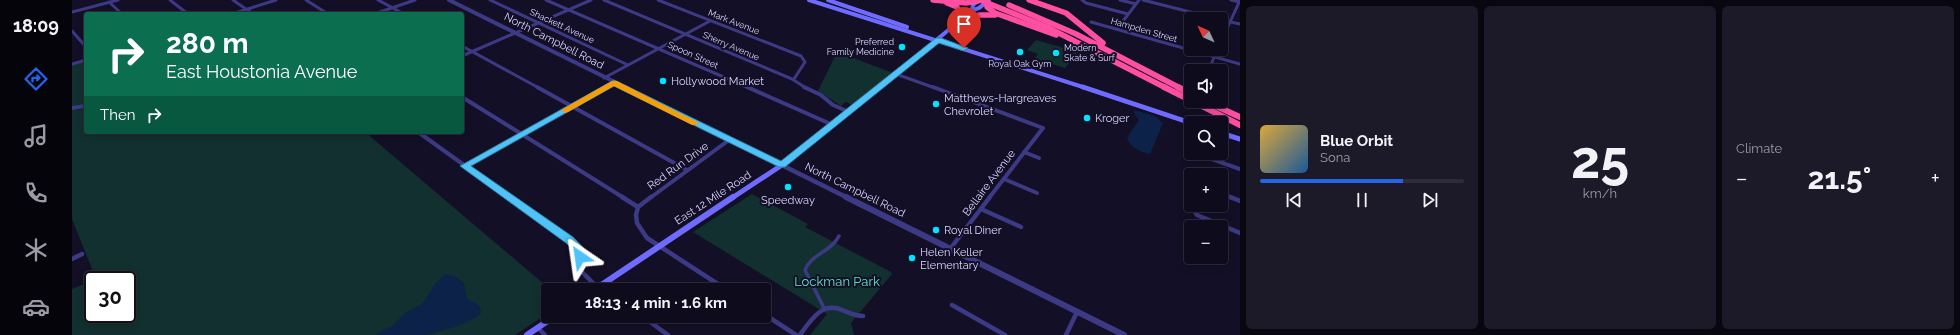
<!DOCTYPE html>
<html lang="en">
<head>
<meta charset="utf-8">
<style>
  body { margin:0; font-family:Raleway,sans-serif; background:#1c1929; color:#f1f3f6; height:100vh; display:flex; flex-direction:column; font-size:15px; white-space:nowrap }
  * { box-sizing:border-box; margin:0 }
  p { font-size:13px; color:#9b9ba3 }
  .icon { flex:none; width:22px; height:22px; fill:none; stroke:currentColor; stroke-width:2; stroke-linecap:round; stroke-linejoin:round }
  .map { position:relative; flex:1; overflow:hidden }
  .side { display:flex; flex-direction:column; gap:6px; padding:6px; background:#08060f; width:720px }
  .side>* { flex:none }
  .top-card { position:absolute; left:12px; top:12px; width:380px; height:122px; border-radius:4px; box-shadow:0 2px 10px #0003,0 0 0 1px #2e2b3b; background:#0b6e4f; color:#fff; overflow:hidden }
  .needle { width:26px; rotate:314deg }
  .tools { position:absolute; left:1112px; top:12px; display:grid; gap:8px }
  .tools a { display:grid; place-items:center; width:44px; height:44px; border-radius:4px; background:#0e0b1c; box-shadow:0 2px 10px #0003,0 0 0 1px #2e2b3b; font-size:20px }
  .speed { position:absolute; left:12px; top:271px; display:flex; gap:8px; font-size:20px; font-weight:700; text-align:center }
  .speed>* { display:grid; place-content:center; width:52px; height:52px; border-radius:50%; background:#0e0b1c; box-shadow:0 2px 10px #0003,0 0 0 1px #2e2b3b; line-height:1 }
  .speed .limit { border:2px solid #111; border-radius:6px; background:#fff; color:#111 }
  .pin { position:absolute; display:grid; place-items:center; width:34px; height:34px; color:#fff; margin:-41px -17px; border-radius:50% 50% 50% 0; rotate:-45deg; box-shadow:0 0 4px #0007 }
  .pin .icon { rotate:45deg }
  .me { position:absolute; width:44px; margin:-22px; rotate:328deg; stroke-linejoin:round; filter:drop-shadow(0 0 3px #0008) }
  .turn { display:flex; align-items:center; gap:14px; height:84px; padding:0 16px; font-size:18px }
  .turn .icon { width:52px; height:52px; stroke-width:2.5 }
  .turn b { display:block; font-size:28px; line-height:34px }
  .then { display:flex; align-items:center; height:38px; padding:0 16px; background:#0003; gap:8px; font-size:15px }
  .big { font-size:30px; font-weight:700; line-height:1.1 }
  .side .widget { flex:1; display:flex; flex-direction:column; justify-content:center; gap:6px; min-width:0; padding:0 14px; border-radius:6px; background:#1c1929 }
  .side .dial { align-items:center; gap:0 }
  .dial b { font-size:52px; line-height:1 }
  .song { display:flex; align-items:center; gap:12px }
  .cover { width:48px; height:48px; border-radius:6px; background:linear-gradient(135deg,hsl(40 70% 55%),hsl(210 70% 35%)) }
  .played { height:4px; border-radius:2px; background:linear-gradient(90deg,#2563eb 70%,#2e2b3b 70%) }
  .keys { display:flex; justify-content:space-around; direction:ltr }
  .heat { display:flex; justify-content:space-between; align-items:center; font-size:22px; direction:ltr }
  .side .tiles { flex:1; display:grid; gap:6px; grid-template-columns:repeat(3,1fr) }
  .trip { position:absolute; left:469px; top:283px; width:230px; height:40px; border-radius:4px; background:#0e0b1c; box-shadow:0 2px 10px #0003,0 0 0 1px #2e2b3b; font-weight:700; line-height:40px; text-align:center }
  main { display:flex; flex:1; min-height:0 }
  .dock { display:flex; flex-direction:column; width:72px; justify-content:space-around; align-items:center; background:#06040b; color:#9b9ba3 }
  .dock .icon { width:28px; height:28px }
  .dock .on { color:#2563eb }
  .dock b { font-size:18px; color:#f1f3f6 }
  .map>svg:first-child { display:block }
</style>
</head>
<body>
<main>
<nav class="dock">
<b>18:09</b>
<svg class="icon on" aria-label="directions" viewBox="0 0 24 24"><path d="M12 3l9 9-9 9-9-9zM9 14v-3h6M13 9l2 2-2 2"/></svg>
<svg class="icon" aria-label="music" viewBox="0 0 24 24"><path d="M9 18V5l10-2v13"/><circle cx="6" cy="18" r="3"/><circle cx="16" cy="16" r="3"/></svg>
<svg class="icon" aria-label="phone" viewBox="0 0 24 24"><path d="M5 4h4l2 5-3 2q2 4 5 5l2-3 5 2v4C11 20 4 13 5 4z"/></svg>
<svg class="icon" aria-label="climate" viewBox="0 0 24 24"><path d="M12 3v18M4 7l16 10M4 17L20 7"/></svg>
<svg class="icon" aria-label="car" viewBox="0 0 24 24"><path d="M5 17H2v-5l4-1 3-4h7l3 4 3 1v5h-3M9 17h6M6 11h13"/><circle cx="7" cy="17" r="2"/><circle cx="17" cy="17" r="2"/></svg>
</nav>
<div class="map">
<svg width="1168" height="335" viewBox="0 0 1168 335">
  <rect width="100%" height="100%" fill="#130f26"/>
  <!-- green -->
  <g fill="#12302f" fill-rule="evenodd">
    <path d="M964,40l42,12 -13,16 -26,-8 -4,-2 3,-4 -11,-4z"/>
    <path d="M765,52l59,22 -40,33 -10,-5 -5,4 -23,-15z"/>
    <path d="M14,61v44l-14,1v-41z"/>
    <path d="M14,109v23h279l186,158h-3v23l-33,22h-443v-46l24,-10 -24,-60v-109zM21,280h34v34h-34z"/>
    <path d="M680,194l56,30 -3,3 86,45 1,2 -41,49 3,12h-44l17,-21 -134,-82z"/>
  </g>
  <!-- water -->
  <g fill="#0c2248">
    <path d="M1062,110l21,6 8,7 -13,31c-10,-2 -19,-6 -23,-16l12,-18 -5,-7z"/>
    <path d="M373,274l10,2 9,7 3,15c6,6 14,4 14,15 -6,9 -44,20 -55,22 -16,0 -34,0 -50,0l5,-4 11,-5 13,-13 17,-9 13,-20z"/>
  </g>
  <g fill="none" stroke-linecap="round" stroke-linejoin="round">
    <!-- pedestrian -->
    <path stroke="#3d3a85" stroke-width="3.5" d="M752,308l-19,-38c6,-16 26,-18 34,-34"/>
    <!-- minor-far2 -->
    <g stroke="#3d3a85" stroke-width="3">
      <path d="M98,0l18,14"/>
      <path d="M161,0l20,14"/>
      <path d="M234,0l22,14"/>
      <path d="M306,0l26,14"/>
      <path d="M418,0l138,65"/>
      <path d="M474,0l203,88"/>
      <path d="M532,0l188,79 14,9"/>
      <path d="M586,0l143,56 4,6 -11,17"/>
      <path d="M1010,0l4,3 42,11"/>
      <path d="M1048,0l16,4"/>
      <path d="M1071,0l75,19"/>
      <path d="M1159,0l9,2"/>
      <path d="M37,2l13,12"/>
      <path d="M0,12l46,-12"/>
      <path d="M160,14l44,-14"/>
      <path d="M302,14l41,-14"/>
      <path d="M1149,20l19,4"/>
      <path d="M1019,22l149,42"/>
      <path d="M1045,29l22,-29"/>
      <path d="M0,31l14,16"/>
      <path d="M1149,42l19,-42"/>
      <path d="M390,46l77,42"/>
      <path d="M390,56l129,-56"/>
      <path d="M0,64l14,-4"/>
      <path d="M1136,71l10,-22"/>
      <path d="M824,74l39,14"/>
      <path d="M532,78l106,-57"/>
      <path d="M532,88l10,-5"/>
    </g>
    <!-- minor-far1 -->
    <g stroke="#3d3a85" stroke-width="4">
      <path d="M465,87l150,83"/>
      <path d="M675,87l86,38"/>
      <path d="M732,87l17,8 12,10 16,7"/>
      <path d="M861,87l110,41 -54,70"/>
      <path d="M390,97l162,101"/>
      <path d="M0,108l14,-2"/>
      <path d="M346,132l92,66"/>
      <path d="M952,152l15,6"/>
      <path d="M1131,156l37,13"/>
      <path d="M393,166l141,-79"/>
      <path d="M932,179l33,14"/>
      <path d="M1149,194l12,4"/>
      <path d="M578,198l79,-58"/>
    </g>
    <!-- minor -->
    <g stroke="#3d3a85" stroke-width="4.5">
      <path d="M437,197l65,47 6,9 1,18 16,16"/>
      <path d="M550,197l16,10 -2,8 1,8 10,15 80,52"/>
      <path d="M1158,197l10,4"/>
      <path d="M1125,205l-3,5 3,5 43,18"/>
      <path d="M566,207l13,-10"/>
      <path d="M909,209l40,18"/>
      <path d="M878,249l40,-52"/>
      <path d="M0,259l10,-5"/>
      <path d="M530,285l5,5"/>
      <path d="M880,305l53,30"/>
      <path d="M692,314l32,21"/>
      <path d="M570,316l26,19"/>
      <path d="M466,328l7,7"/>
      <path d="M728,335c10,-14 22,-34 42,-25 7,3 13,6 21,6"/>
      <path d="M994,335l11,-23"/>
    </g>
    <!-- tertiary-far2 -->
    <path stroke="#3d3a85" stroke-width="4" d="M377,0l178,88"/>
    <!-- tertiary-far1 -->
    <path stroke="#3d3a85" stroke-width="4.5" d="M553,87l223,111"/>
    <!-- tertiary -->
    <path stroke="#3d3a85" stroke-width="6" d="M774,197l278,138"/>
    <!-- secondary-far2 -->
    <g stroke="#6f6bff" stroke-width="4">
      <path d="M737,0l277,88"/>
      <path d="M756,0l79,27"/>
      <path d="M885,23c0,-12 13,-11 22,-15 3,-2 7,-6 10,-8"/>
      <path d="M806,88l79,-65 14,-8 2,-10 6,-5"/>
    </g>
    <!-- secondary-far1 -->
    <g stroke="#6f6bff" stroke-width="5">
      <path d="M1011,87l108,36"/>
      <path d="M1149,133l19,6"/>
      <path d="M660,198l56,-37 91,-74"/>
    </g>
    <!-- secondary -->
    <g stroke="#6f6bff" stroke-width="6">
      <path d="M522,290l139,-93"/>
      <path d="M455,335l28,-19"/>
    </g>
    <!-- motorway-far1 -->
    <g stroke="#ff4fa3" stroke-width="5.5">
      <path d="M861,0l33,3 12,-2"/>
      <path d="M908,0l67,27 119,61"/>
      <path d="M957,0l37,13 37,30"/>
      <path d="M915,2v5l8,6 61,22"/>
      <path d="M875,3l10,4 3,8"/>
      <path d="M937,5l67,29 104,54"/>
      <path d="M894,19l14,-4h15"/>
    </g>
    <!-- motorway -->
    <g stroke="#ff4fa3" stroke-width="6">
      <path d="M1092,87l76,38"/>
      <path d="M1106,87l13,7"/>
      <path d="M1133,101l35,16"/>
    </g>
  </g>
  <!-- route -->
  <path fill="#4fc3f7" stroke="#337fa1" d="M864,38h5l27,10 -4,3 -25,-8 -154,124h-6l-165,-81 -143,80 102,71 10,10 3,10 -6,4 -3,-1 -3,-9 -8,-8 -106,-77 154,-86 167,81z"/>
  <!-- slow -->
  <path fill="#f59e0b" d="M540,81h5l82,42 -1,2h-6l-78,-39 -46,26 -3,1 -4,-3z"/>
  <!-- markers -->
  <g fill="#00e5ff" stroke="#130f26" stroke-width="1.5">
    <circle cx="830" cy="47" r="4"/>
    <circle cx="948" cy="52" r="4"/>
    <circle cx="984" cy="53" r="4"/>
    <circle cx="591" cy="81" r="4"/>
    <circle cx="864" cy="104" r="4"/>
    <circle cx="1015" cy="118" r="4"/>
    <circle cx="716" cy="187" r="4"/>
    <circle cx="864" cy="230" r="4"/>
    <circle cx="840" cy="258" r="4"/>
  </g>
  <g text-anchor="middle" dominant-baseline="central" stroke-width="4" stroke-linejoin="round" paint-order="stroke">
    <!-- far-street labels -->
    <g font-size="9" fill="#d9d4ff" stroke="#130f26">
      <text transform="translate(662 22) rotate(21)">Mark Avenue</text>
      <text transform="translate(490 26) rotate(25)">Shackett Avenue</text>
      <text transform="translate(1072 30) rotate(16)">Hampden Street</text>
      <text transform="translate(659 46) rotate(23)">Sherry Avenue</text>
      <text transform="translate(621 55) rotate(24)">Spoon Street</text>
    </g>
    <!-- far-poi labels -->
    <g font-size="9" fill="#d9d4ff" stroke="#130f26" text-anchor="end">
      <text x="822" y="42">Preferred<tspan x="822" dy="10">Family Medicine</tspan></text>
      <text x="992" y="48" text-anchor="start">Modern<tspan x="992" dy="10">Skate &amp; Surf</tspan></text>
      <text x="948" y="64" text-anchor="middle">Royal Oak Gym</text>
    </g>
    <!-- street labels -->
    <g font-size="11" fill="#d9d4ff" stroke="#130f26">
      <text transform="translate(482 41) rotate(27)">North Campbell Road</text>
      <text transform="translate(606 166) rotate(-36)">Red Run Drive</text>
      <text transform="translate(917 183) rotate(-53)">Bellaire Avenue</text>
      <text transform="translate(783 190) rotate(26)">North Campbell Road</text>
      <text transform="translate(641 198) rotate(-33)">East 12 Mile Road</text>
    </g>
    <!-- poi labels -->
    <g font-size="11" fill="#d9d4ff" stroke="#130f26" text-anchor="start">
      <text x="599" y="81">Hollywood Market</text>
      <text x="872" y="98">Matthews-Hargreaves<tspan x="872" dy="13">Chevrolet</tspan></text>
      <text x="1023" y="118">Kroger</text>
      <text x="716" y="200" text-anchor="middle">Speedway</text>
      <text x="872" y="230">Royal Diner</text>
      <text x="848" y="252">Helen Keller<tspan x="848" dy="13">Elementary</tspan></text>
    </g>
    <!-- near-park labels -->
    <g font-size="13" fill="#5fe0c0" stroke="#130f26">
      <text x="765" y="281">Lockman Park</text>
    </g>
  </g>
</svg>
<div class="tools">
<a><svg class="needle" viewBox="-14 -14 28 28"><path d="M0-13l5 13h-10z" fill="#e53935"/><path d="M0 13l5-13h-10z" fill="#9b9ba3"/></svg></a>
<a><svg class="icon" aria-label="sound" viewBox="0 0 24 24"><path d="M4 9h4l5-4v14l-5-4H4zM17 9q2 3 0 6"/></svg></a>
<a><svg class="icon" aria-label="search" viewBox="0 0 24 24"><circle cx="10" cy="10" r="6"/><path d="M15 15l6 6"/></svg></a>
<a>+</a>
<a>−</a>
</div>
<div class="speed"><div class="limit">30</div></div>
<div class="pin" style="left:892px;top:48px;background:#d93025"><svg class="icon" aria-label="arrive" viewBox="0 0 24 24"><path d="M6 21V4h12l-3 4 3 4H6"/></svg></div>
<svg class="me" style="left:508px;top:257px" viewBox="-20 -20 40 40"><path d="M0-17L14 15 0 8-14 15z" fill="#4fc3f7" stroke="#fff" stroke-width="4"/></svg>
<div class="trip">18:13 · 4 min · 1.6 km</div>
<div class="top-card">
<div class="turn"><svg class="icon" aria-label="right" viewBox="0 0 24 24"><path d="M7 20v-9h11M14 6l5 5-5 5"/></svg><div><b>280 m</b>East Houstonia Avenue</div></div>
<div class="then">Then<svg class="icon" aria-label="right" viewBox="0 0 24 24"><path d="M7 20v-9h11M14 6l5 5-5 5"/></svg></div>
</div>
</div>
<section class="side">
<div class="tiles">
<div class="widget">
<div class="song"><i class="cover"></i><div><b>Blue Orbit</b><p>Sona</p></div></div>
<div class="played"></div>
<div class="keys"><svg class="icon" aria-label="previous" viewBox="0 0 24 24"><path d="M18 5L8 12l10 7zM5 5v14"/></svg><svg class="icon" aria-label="pause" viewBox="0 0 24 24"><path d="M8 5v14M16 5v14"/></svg><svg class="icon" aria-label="next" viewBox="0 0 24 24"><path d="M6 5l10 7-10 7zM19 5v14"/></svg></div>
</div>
<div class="widget dial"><b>25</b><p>km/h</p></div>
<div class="widget"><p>Climate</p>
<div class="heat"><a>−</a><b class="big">21.5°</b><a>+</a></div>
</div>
</div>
</section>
</main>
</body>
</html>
